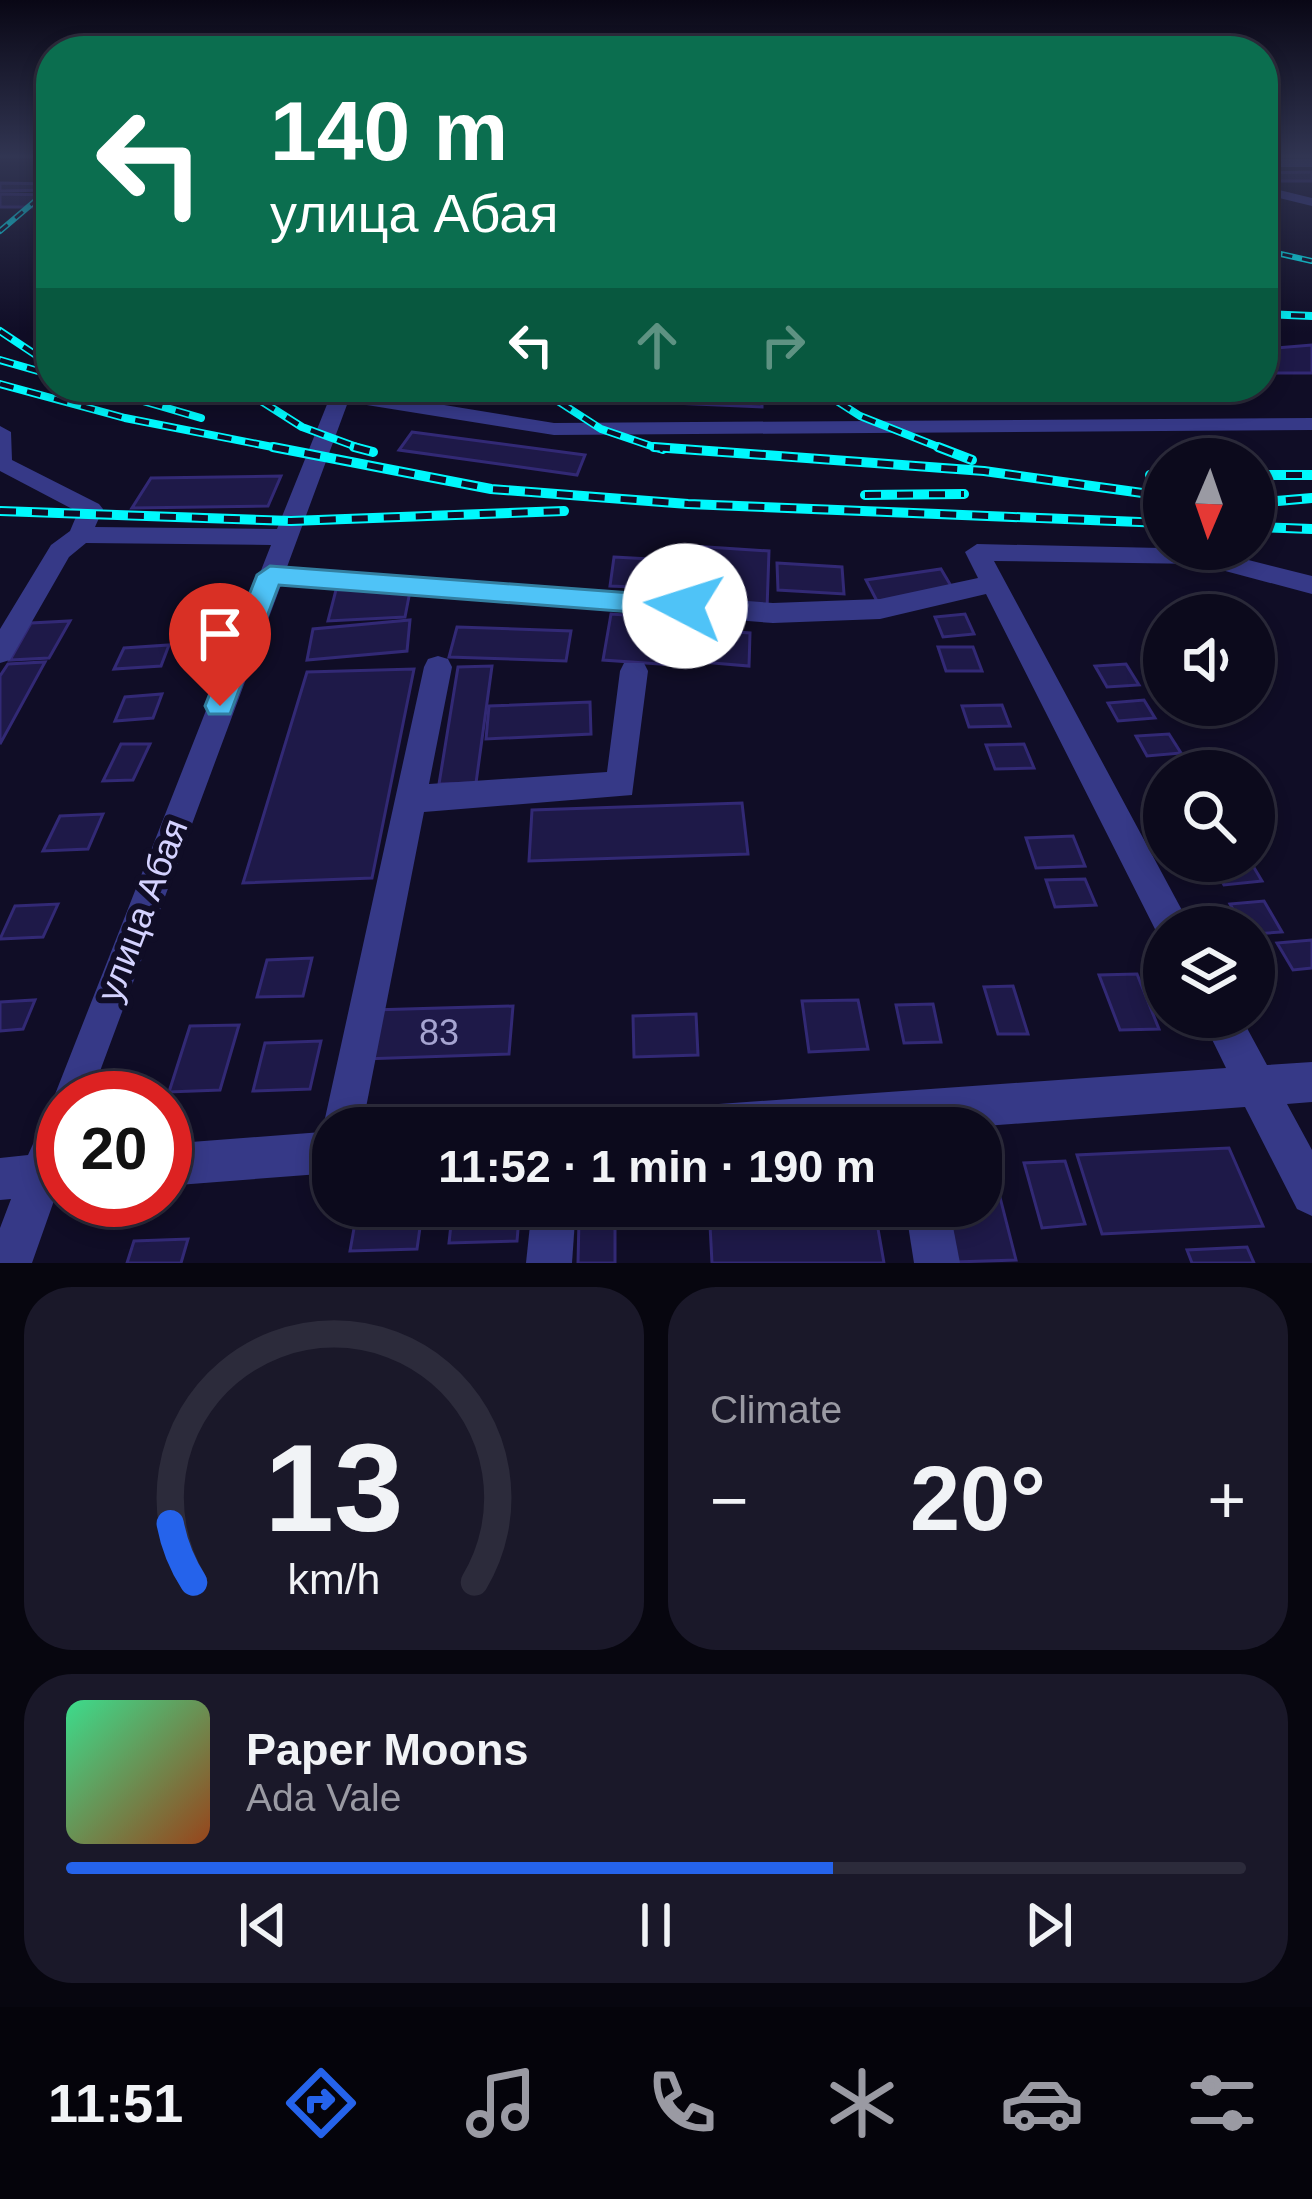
<!DOCTYPE html>
<html lang="en">
<head>
<meta charset="utf-8">
<style>
  body { margin:0; font-family:Helvetica,sans-serif; background:#1a1829; color:#f1f3f6; height:100vh; display:flex; flex-direction:column; font-size:45px; white-space:nowrap }
  * { box-sizing:border-box; margin:0 }
  p { font-size:39px; color:#9a9aa3 }
  .icon { flex:none; width:66px; height:66px; fill:none; stroke:currentColor; stroke-width:2; stroke-linecap:round; stroke-linejoin:round }
  .map { position:relative; height:1263px; overflow:hidden }
  .sheet { display:flex; flex-direction:column; gap:24px; padding:24px; background:#07060f; flex:1 }
  .sheet>* { flex:none }
  .guide { position:absolute; left:36px; top:36px; width:1242px; height:366px; border-radius:48px; box-shadow:0 6px 18px #0003,0 0 0 3px #2c2b3b; background:#0b6e4f; color:#fff; overflow:hidden }
  .needle { width:78px; rotate:182deg }
  .buttons { position:absolute; left:1143px; top:438px; display:grid; gap:24px }
  .buttons a { display:grid; place-items:center; width:132px; height:132px; border-radius:50%; background:#0c0a1c; box-shadow:0 6px 18px #0003,0 0 0 3px #2c2b3b; font-size:60px }
  .speed { position:absolute; left:36px; top:1071px; display:flex; gap:24px; font-size:60px; font-weight:700; text-align:center }
  .speed>* { display:grid; place-content:center; width:156px; height:156px; border-radius:50%; background:#0c0a1c; box-shadow:0 6px 18px #0003,0 0 0 3px #2c2b3b; line-height:1 }
  .speed .limit { border:18px solid #d22; background:#fff; color:#111 }
  .pin { position:absolute; display:grid; place-items:center; width:102px; height:102px; color:#fff; margin:-123px -51px; border-radius:50% 50% 50% 0; rotate:-45deg; box-shadow:0 0 12px #0007 }
  .pin .icon { rotate:45deg }
  .me { position:absolute; width:132px; margin:-66px; rotate:275deg; stroke-linejoin:round; filter:drop-shadow(0 0 9px #0008) }
  .turn { display:flex; align-items:center; gap:42px; height:252px; padding:0 36px; font-size:54px }
  .turn .icon { width:156px; height:156px; stroke-width:2.5 }
  .turn b { display:block; font-size:84px; line-height:102px }
  .lanes { display:flex; align-items:center; height:114px; padding:0 36px; background:#0003; justify-content:center; gap:60px; direction:ltr }
  .lanes .off { opacity:.35 }
  .big { font-size:90px; font-weight:600; line-height:1.1 }
  .sheet .tile { flex:1; display:flex; flex-direction:column; justify-content:center; gap:18px; min-width:0; padding:0 42px; border-radius:48px; background:#1a1829 }
  .sheet .dial { align-items:center; gap:0 }
  .dial svg { height:312px; overflow:visible; fill:none; stroke:#2c2b3b; stroke-width:7; stroke-linecap:round; text-anchor:middle }
  .dial text { fill:#f1f3f6; stroke:none }
  .song { display:flex; align-items:center; gap:36px }
  .cover { width:144px; height:144px; border-radius:18px; background:linear-gradient(135deg,hsl(150 70% 55%),hsl(20 70% 35%)) }
  .played { height:12px; border-radius:6px; background:linear-gradient(90deg,#2563eb 65%,#2c2b3b 65%) }
  .keys { display:flex; justify-content:space-around; direction:ltr }
  .heat { display:flex; justify-content:space-between; align-items:center; font-size:66px; direction:ltr }
  .sheet .tiles { flex:1; display:grid; gap:24px; grid-template-columns:1fr 1fr }
  .tile:last-child { grid-column:span 2 }
  .trip { position:absolute; left:312px; top:1107px; width:690px; height:120px; border-radius:48px; background:#0c0a1c; box-shadow:0 6px 18px #0003,0 0 0 3px #2c2b3b; font-weight:600; line-height:120px; text-align:center }
  .dock { display:flex; height:192px; justify-content:space-around; align-items:center; background:#05040b; color:#9a9aa3 }
  .dock .icon { width:84px; height:84px }
  .dock .active { color:#2563eb }
  .dock b { font-size:54px; color:#f1f3f6 }
  .map>svg:first-child { display:block }
</style>
</head>
<body>
<div class="map">
<svg width="1312" height="1263" viewBox="0 0 1312 1263">
  <rect width="100%" height="100%" fill="#100d26"/>
  <!-- building -->
  <g fill="#1e1948" stroke="#322975" stroke-width="3">
    <path d="M1312,172v9h-49v-8z"/>
    <path d="M0,183l51,1v6l-51,1z"/>
    <path d="M0,194l51,1v12h-51z"/>
    <path d="M1312,345v28h-49v-24z"/>
    <path d="M400,387h49l-4,15 -51,1z"/>
    <path d="M653,389l109,4v14l-111,-5z"/>
    <path d="M412,432l173,23 -8,20 -178,-25z"/>
    <path d="M281,476l-13,30 -136,2 19,-30z"/>
    <path d="M692,546l77,5 -2,58 -82,-6z"/>
    <path d="M614,557l71,4 -2,28 -73,-3z"/>
    <path d="M777,563l65,4 2,27 -66,-4z"/>
    <path d="M941,569l13,22 -76,12 -12,-23z"/>
    <path d="M411,586l-6,31 -77,4 8,-31z"/>
    <path d="M611,614l81,6 -4,46 -85,-6z"/>
    <path d="M965,614l9,20 -31,3 -8,-20z"/>
    <path d="M410,620l-3,31 -100,9 6,-31z"/>
    <path d="M70,621l-21,37 -39,2 21,-37z"/>
    <path d="M457,627l114,4 -5,30 -117,-4z"/>
    <path d="M693,629l57,4 -1,33 -60,-5z"/>
    <path d="M169,645l-8,21 -47,3 10,-21z"/>
    <path d="M938,647h35l9,24h-36z"/>
    <path d="M45,662l-45,82v-68l8,-12z"/>
    <path d="M1126,664l13,21 -32,2 -12,-21z"/>
    <path d="M492,666l-16,117 -37,1 19,-117z"/>
    <path d="M414,669l-42,209 -129,5 64,-211z"/>
    <path d="M162,694l-9,24 -38,3 10,-24z"/>
    <path d="M1144,700l11,18 -37,3 -10,-18z"/>
    <path d="M590,702l1,32 -105,5 3,-33z"/>
    <path d="M1002,705l8,21 -41,1 -7,-21z"/>
    <path d="M1169,734l12,19 -34,3 -11,-20z"/>
    <path d="M121,744h29l-17,36 -30,1z"/>
    <path d="M1024,744l10,24 -39,1 -9,-24z"/>
    <path d="M742,803l6,51 -219,7 3,-51z"/>
    <path d="M103,814l-15,35 -45,2 17,-35z"/>
    <path d="M1073,836l12,30 -49,2 -10,-30z"/>
    <path d="M1210,861h40l12,20 -38,4z"/>
    <path d="M1085,879l11,26 -41,2 -9,-27z"/>
    <path d="M1264,901l18,31 -28,2v-7h-11l-13,-23z"/>
    <path d="M58,904l-15,33 -43,2 15,-33z"/>
    <path d="M1312,940v28l-19,2 -16,-27z"/>
    <path d="M312,958l-9,38 -46,1 10,-37z"/>
    <path d="M1137,974l22,55 -39,1 -21,-55z"/>
    <path d="M1013,986l15,48h-30l-14,-47z"/>
    <path d="M35,1000l-12,29 -23,2v-29z"/>
    <path d="M858,1000l10,49 -59,3 -7,-51z"/>
    <path d="M933,1004l8,38 -37,1 -8,-38z"/>
    <path d="M513,1006l-4,48 -146,5 9,-49z"/>
    <path d="M696,1014l2,41 -64,2 -1,-41z"/>
    <path d="M239,1025l-19,65 -51,2 21,-66z"/>
    <path d="M321,1041l-11,48 -57,2 12,-48z"/>
    <path d="M1229,1148l34,78 -161,8 -25,-79z"/>
    <path d="M1065,1161l20,63 -43,4 -18,-65z"/>
    <path d="M991,1162l25,98 -62,2 -12,-56h39v-43z"/>
    <path d="M358,1206h65l-6,43 -67,2z"/>
    <path d="M453,1206h67l-3,35 -68,2z"/>
    <path d="M709,1206h165l10,57h-172z"/>
    <path d="M615,1219v44h-37l1,-43z"/>
    <path d="M188,1239l-7,24h-54l7,-22z"/>
    <path d="M1247,1247l7,16h-62l-5,-13z"/>
  </g>
  <g fill="none" stroke-linecap="round" stroke-linejoin="round">
    <!-- minor -->
    <g fill="#363987" fill-rule="evenodd">
      <rect x="1263" y="159" width="49" height="8"/>
      <path d="M1263,186l49,12v8l-49,-12z"/>
      <path d="M334,387l220,36 758,-5v12l-758,5 -206,-33 -61,165 486,36 107,-4 98,-21 -13,-26 12,-8 228,5 107,27v18l-113,-30 -205,-3 197,366h-27v14l-4,-2 -174,-345 -106,25 -107,4 -492,-38 -191,513h-27v96l-7,1 -24,68h-32v-35l11,-29 -11,1v-42l28,-3 24,-53 219,-557 -185,-2 -17,14 -59,103 -10,3v-34l51,-84 19,-14 8,-19 -78,-41v-45l11,6 1,28 87,44 4,5 -8,18 182,2z"/>
      <path d="M438,656l10,3 4,8 -23,117 178,-12 13,-101 4,-8h20l4,8 -16,124 -208,17 -62,316h-29v45l-168,13v-42l157,-12 102,-465 4,-8z"/>
      <path d="M1201,1017h40l26,48 45,-3v40l-25,2 25,46v66l-15,-7 -52,-102 -287,21h-302l6,-15 15,-6 549,-39z"/>
      <path d="M532,1206h44l-4,57h-46z"/>
      <path d="M905,1206h44l11,57h-46z"/>
    </g>
    <defs>
      <g id="rail-far2">
        <path d="M0,231l40,-34"/>
        <path d="M1263,250l49,11"/>
      </g>
      <g id="rail-far1">
        <path d="M1263,314l49,2"/>
        <path d="M0,331l51,34"/>
        <path d="M0,360l45,13"/>
        <path d="M0,384l125,34 163,32"/>
        <path d="M95,387l106,31"/>
        <path d="M239,387l63,40 63,23"/>
        <path d="M536,387l65,42 62,21"/>
        <path d="M815,387l45,29 86,34"/>
      </g>
      <g id="rail">
        <path d="M273,447l218,42 197,15 476,19"/>
        <path d="M354,447l19,5"/>
        <path d="M654,447l330,24 180,25"/>
        <path d="M938,447l34,13"/>
        <path d="M1150,475h14"/>
        <path d="M1254,475h58"/>
        <path d="M865,495l99,-1"/>
        <path d="M1254,503l58,-5"/>
        <path d="M0,511l291,10 273,-10"/>
        <path d="M1254,527l58,2"/>
      </g>
    </defs>
    <!-- rail-far2 casing -->
    <use href="#rail-far2" stroke="#00f8fd" stroke-width="6"/>
    <!-- rail-far1 casing -->
    <use href="#rail-far1" stroke="#00f8fd" stroke-width="8"/>
    <!-- rail casing -->
    <use href="#rail" stroke="#00f8fd" stroke-width="10"/>
    <!-- rail-far2 -->
    <use href="#rail-far2" stroke="#100d26" stroke-width="3" stroke-dasharray="10" stroke-linecap="butt"/>
    <!-- rail-far1 -->
    <use href="#rail-far1" stroke="#100d26" stroke-width="4.5" stroke-dasharray="14" stroke-linecap="butt"/>
    <!-- rail -->
    <use href="#rail" stroke="#100d26" stroke-width="6" stroke-dasharray="16" stroke-linecap="butt"/>
  </g>
  <!-- sky -->
  <linearGradient id="sky" x2="0" y2="1"><stop stop-color="#090715"/><stop offset="0.47" stop-color="#313552"/><stop offset="1" stop-color="#313552" stop-opacity="0"/></linearGradient>
  <rect width="1312" height="333" fill="url(#sky)"/>
  <!-- route -->
  <path fill="#4fc3f7" stroke="#337fa1" stroke-width="3" d="M270,566l415,31 13,9 -13,10 -406,-31 -49,129h-21l-4,-8 52,-131z"/>
  <g text-anchor="middle" dominant-baseline="central" stroke-width="12" stroke-linejoin="round" paint-order="stroke">
    <!-- street labels -->
    <g font-size="36" fill="#d4d2ff" stroke="#100d26">
      <text transform="translate(142 910) rotate(-69)">улица Абая</text>
    </g>
    <!-- near-number labels -->
    <g font-size="36" fill="#a6a4d1">
      <text x="439" y="1032">83</text>
    </g>
  </g>
</svg>
<div class="buttons">
<a><svg class="needle" viewBox="-14 -14 28 28"><path d="M0-13l5 13h-10z" fill="#e53935"/><path d="M0 13l5-13h-10z" fill="#9a9aa3"/></svg></a>
<a><svg class="icon" aria-label="sound" viewBox="0 0 24 24"><path d="M4 9h4l5-4v14l-5-4H4zM17 9q2 3 0 6"/></svg></a>
<a><svg class="icon" aria-label="search" viewBox="0 0 24 24"><circle cx="10" cy="10" r="6"/><path d="M15 15l6 6"/></svg></a>
<a><svg class="icon" aria-label="layers" viewBox="0 0 24 24"><path d="M12 4l9 5-9 5-9-5zM3 14l9 5 9-5"/></svg></a>
</div>
<div class="speed"><div class="limit">20</div></div>
<div class="pin" style="left:220px;top:706px;background:#d93025"><svg class="icon" aria-label="arrive" viewBox="0 0 24 24"><path d="M6 21V4h12l-3 4 3 4H6"/></svg></div>
<svg class="me" style="left:685px;top:606px" viewBox="-20 -20 40 40"><circle r="19" fill="#fff"/><path d="M0-13L10 11 0 6-10 11z" fill="#4fc3f7"/></svg>
<div class="trip">11:52 · 1 min · 190 m</div>
<div class="guide">
<div class="turn"><svg class="icon" aria-label="left" viewBox="0 0 24 24"><path d="M17 20v-9H6M10 6l-5 5 5 5"/></svg><div><b>140 m</b>улица Абая</div></div>
<div class="lanes"><svg class="icon" aria-label="left" viewBox="0 0 24 24"><path d="M17 20v-9H6M10 6l-5 5 5 5"/></svg><svg class="icon off" aria-label="ahead" viewBox="0 0 24 24"><path d="M12 20V5M6 11l6-6 6 6"/></svg><svg class="icon off" aria-label="right" viewBox="0 0 24 24"><path d="M7 20v-9h11M14 6l5 5-5 5"/></svg></div>
</div>
</div>
<section class="sheet">
<div class="tiles">
<div class="tile dial"><svg viewBox="0 0 100 80">
<path d="M14 69A42 42 0 1 1 86 69"/>
<path d="M14 69A42 42 0 0 1 8 54" stroke="#2563eb"/>
<text x="50" y="56" font-size="32" font-weight="700">13</text>
<text x="50" y="72" font-size="11">km/h</text>
</svg></div>
<div class="tile"><p>Climate</p>
<div class="heat"><a>−</a><b class="big">20°</b><a>+</a></div>
</div>
<div class="tile">
<div class="song"><i class="cover"></i><div><b>Paper Moons</b><p>Ada Vale</p></div></div>
<div class="played"></div>
<div class="keys"><svg class="icon" aria-label="previous" viewBox="0 0 24 24"><path d="M18 5L8 12l10 7zM5 5v14"/></svg><svg class="icon" aria-label="pause" viewBox="0 0 24 24"><path d="M8 5v14M16 5v14"/></svg><svg class="icon" aria-label="next" viewBox="0 0 24 24"><path d="M6 5l10 7-10 7zM19 5v14"/></svg></div>
</div>
</div>
</section>
<nav class="dock">
<b>11:51</b>
<svg class="icon active" aria-label="directions" viewBox="0 0 24 24"><path d="M12 3l9 9-9 9-9-9zM9 14v-3h6M13 9l2 2-2 2"/></svg>
<svg class="icon" aria-label="music" viewBox="0 0 24 24"><path d="M9 18V5l10-2v13"/><circle cx="6" cy="18" r="3"/><circle cx="16" cy="16" r="3"/></svg>
<svg class="icon" aria-label="phone" viewBox="0 0 24 24"><path d="M5 4h4l2 5-3 2q2 4 5 5l2-3 5 2v4C11 20 4 13 5 4z"/></svg>
<svg class="icon" aria-label="climate" viewBox="0 0 24 24"><path d="M12 3v18M4 7l16 10M4 17L20 7"/></svg>
<svg class="icon" aria-label="car" viewBox="0 0 24 24"><path d="M5 17H2v-5l4-1 3-4h7l3 4 3 1v5h-3M9 17h6M6 11h13"/><circle cx="7" cy="17" r="2"/><circle cx="17" cy="17" r="2"/></svg>
<svg class="icon" aria-label="filters" viewBox="0 0 24 24"><path d="M4 7h16M4 17h16"/><circle cx="9" cy="7" r="2"/><circle cx="15" cy="17" r="2"/></svg>
</nav>
</body>
</html>
